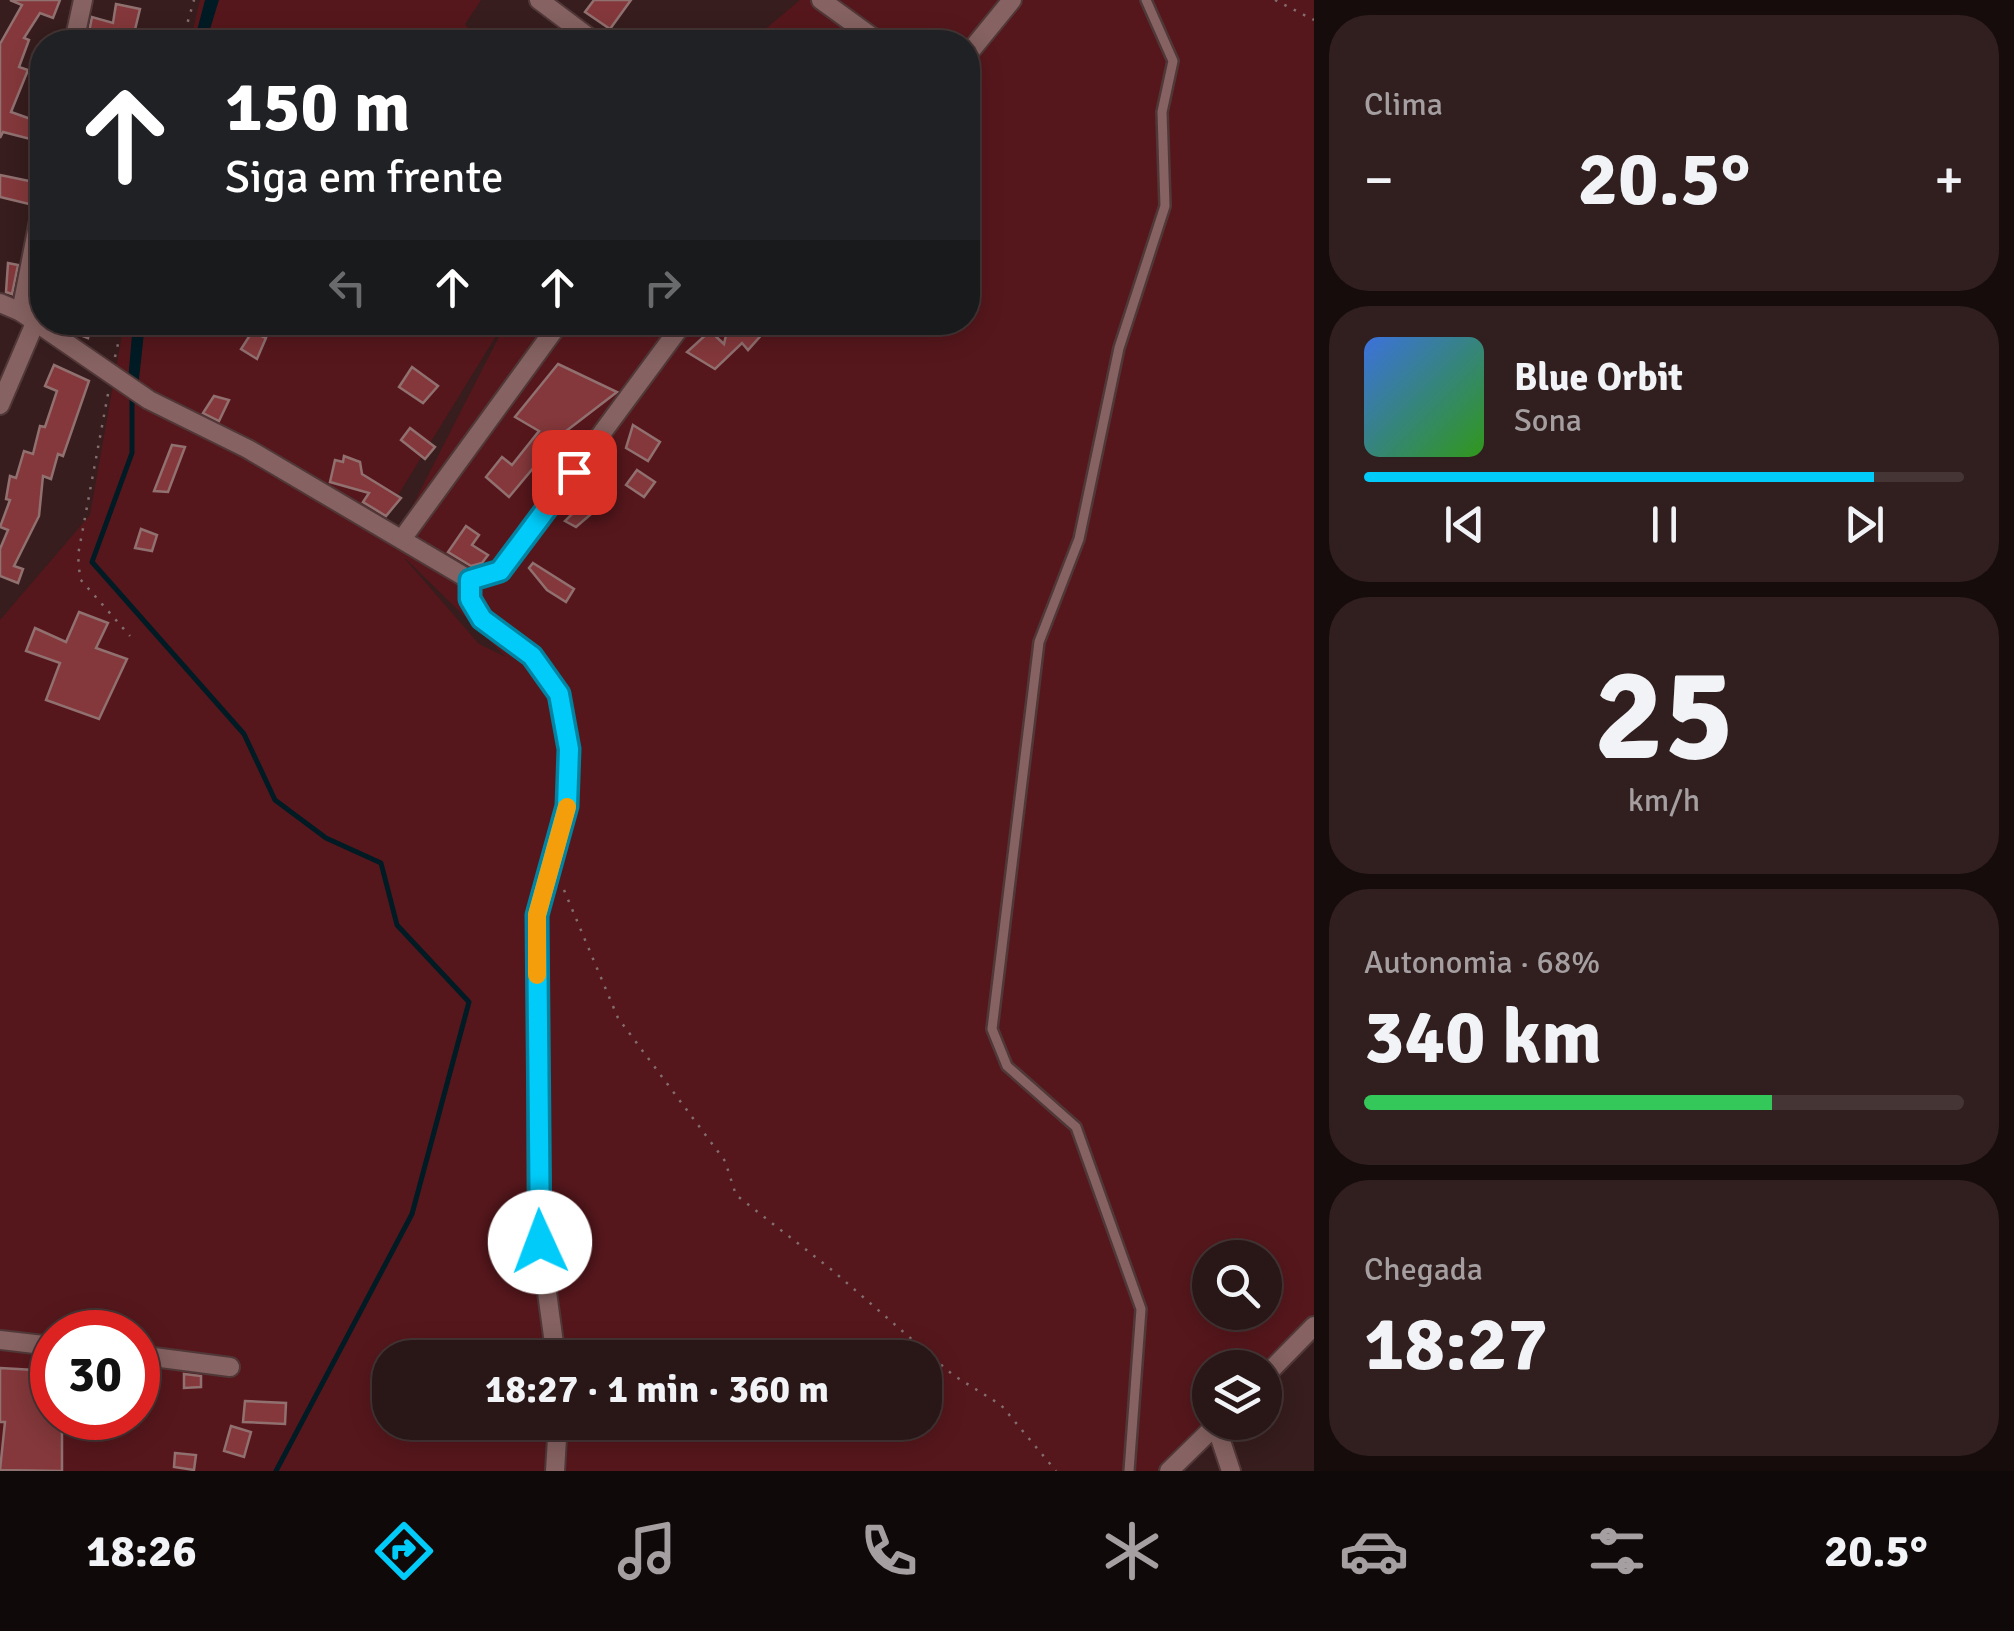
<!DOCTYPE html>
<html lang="pt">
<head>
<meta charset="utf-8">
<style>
  body { margin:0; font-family:Signika,sans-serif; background:#311f1f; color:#f1f3f6; height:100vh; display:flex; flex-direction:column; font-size:38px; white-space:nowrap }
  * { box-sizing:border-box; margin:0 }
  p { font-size:32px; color:#a59fa1 }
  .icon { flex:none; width:55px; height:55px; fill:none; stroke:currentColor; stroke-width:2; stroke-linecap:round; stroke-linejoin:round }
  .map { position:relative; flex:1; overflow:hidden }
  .panel { display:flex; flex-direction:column; gap:15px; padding:15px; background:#170c0c; width:700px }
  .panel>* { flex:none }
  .guide { position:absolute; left:30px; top:30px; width:950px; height:305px; border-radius:40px; box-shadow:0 5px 25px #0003,0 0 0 2px #453535; background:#202124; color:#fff; overflow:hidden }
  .buttons { position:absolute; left:1192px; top:1240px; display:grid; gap:20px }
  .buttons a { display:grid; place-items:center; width:90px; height:90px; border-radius:50%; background:#291616; box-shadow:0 5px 25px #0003,0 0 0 2px #453535; font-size:50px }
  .speed { position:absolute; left:30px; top:1310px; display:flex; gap:20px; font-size:50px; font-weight:700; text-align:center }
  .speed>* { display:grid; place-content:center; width:130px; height:130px; border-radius:50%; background:#291616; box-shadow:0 5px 25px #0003,0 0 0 2px #453535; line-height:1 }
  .speed .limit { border:15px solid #d22; background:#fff; color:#111 }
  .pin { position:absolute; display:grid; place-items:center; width:85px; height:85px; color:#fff; margin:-42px; border-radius:20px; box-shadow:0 5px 15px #0006 }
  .me { position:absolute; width:110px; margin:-55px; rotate:358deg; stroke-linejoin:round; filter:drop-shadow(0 0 8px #0008) }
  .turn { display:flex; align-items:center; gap:35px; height:210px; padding:0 30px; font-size:45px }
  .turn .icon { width:130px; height:130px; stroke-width:2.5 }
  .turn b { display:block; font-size:70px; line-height:85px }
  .lanes { display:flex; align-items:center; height:95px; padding:0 30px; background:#0003; justify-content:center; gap:50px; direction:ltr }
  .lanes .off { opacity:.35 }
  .big { font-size:75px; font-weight:800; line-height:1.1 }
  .panel .tile { flex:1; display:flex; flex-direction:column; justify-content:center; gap:15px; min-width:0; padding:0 35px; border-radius:40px; background:#311f1f }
  .panel .dial { align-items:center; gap:0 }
  .dial b { font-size:130px; line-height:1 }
  .song { display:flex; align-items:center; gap:30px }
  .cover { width:120px; height:120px; border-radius:15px; background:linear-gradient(135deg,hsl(220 70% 55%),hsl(110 70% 35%)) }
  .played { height:10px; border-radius:5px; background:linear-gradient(90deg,#00cbf9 85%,#453535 85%) }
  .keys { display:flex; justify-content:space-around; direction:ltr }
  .heat { display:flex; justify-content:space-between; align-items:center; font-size:55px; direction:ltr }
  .charge { height:15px; border-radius:8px; background:linear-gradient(90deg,#34c759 68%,#453535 0) }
  .trip { position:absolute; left:372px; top:1340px; width:570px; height:100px; border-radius:40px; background:#291616; box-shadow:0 5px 25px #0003,0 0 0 2px #453535; font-weight:800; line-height:100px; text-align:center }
  .dock { display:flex; height:160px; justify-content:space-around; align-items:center; background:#100909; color:#a59fa1 }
  .dock .icon { width:70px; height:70px }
  .dock .active { color:#00cbf9 }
  .dock b { font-size:45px; color:#f1f3f6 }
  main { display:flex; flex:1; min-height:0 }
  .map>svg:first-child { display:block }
</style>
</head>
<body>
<main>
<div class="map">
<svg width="1314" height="1471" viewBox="0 0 1314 1471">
  <rect width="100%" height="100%" fill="#371d1d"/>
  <!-- green -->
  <g fill="#56171c" fill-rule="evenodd">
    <path d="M200,0h281l-16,24 12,18h-287z"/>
    <path d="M800,0h514v1323l-49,45h-55v54l-47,49h-1163v-851l90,-105 34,-192h380l-120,195 9,26 113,-221 462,-1v-280h-218zM405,559h1l100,98 -27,-13zM1210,1258h55v54h-55zM52,1332h86v86h-86zM390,1358h535v64h-535z"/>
  </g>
  <!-- water -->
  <g fill="#001b24">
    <path d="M205,0h14l-13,42h-12z"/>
    <path d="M133,323h12l-7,66 -10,-8z"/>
  </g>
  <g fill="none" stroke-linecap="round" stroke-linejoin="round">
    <!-- stream -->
    <path stroke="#001b24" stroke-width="5" d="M132,396v57l-40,109 152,172 31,66 51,38 55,25 16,62 72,77 -57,212 -136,257"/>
  </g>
  <!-- building -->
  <g fill="#84383b" stroke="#917070" stroke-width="2.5">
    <path d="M10,0h50l-7,18 -13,-5 -16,25 5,2 -10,27 9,3 -17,42 31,11v19l-39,-10 -3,6v-94l22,-39z"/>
    <path d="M594,0h37l-21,29 -25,-17z"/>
    <path d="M116,4l24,5 -8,33h-45l5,-25 21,6z"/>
    <path d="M0,175l34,7 -5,22 -29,-7z"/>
    <path d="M8,263l10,2 -6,29 -6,-2z"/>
    <path d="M74,322h18l-4,16 -16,-6z"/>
    <path d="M729,322h20l15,10 -16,18 -6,-7 -27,26 -28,-17 23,-21 14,13z"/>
    <path d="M252,332l14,6 -9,21 -16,-10z"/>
    <path d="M558,364l59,28 -73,56 10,8 -12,15 -7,-5 -26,31 -23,-20 16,-20 10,8 27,-34 -24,-14z"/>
    <path d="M54,365l35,16 -26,75 -5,-2 -7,25 -8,-3 -4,40 -25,50 9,3 -5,14 -18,-7v-27l8,-19 -8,-3 10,-27 -4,-1 4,-23 6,2 8,-27 9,3 7,-28 5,1 12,-36 -12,-5z"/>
    <path d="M412,367l26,19 -15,17 -24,-16z"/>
    <path d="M214,396l15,4 -10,21 -16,-8z"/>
    <path d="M633,425l27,17 -12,19 -22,-13z"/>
    <path d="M410,428l25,19 -10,12 -24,-19z"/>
    <path d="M172,445l13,2 -17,45 -14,-1z"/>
    <path d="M344,456l16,6 2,12 39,24 -15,18 -23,-14 6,-9 -39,-11 5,-22 8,2z"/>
    <path d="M637,470l18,12 -11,15 -18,-12z"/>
    <path d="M578,508l12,7 -14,12 -11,-6z"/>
    <path d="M466,526l13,9 -7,10 16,10 -6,8 -11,3 -23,-14z"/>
    <path d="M141,529l16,6 -5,16 -17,-3z"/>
    <path d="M533,563l41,26 -8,13 -19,-12 -18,-22z"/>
    <path d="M79,612l29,11 -12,25 31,11 -28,60 -53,-19 14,-37 -34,-12 9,-23 31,14z"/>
    <path d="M0,1368l52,3v47h10v53l-62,-1 5,-48h-5z"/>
    <path d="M184,1374l17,2v11l-17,1z"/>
    <path d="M245,1401l41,2 -1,21 -42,-2z"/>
    <path d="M231,1426l20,6 -7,25 -20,-6z"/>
    <path d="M175,1453l21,2 -2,15 -20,-3z"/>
  </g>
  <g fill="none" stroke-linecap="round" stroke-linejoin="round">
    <defs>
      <path id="service" d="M1129,1471l12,-162 -65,-182 -69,-61 -15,-37 47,-387 40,-103 40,-191 46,-142 -3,-94 11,-51 -27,-61"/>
      <g id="minor">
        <path d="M539,0l56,42"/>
        <path d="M821,0l58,42"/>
        <path d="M74,42l9,-42"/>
        <path d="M968,54l44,-54"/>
        <path d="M0,303l21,9 128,88 99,49 222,131"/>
        <path d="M21,312l21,-107"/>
        <path d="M0,405l35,-82"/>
        <path d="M402,539l158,-217"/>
        <path d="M470,580v19l12,20 50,37 27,38 10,55 -2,57 -30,109v304l19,139"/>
        <path d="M470,580l30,-9 184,-249"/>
        <path d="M0,1340l52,6"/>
        <path d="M138,1355l92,12"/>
        <path d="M1265,1376l49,-50"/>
        <path d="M1216,1426l15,45"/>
        <path d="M555,1471l3,-49"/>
        <path d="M1169,1471l50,-49"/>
      </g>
    </defs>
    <!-- service casing -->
    <use href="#service" stroke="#513838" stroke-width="14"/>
    <!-- minor casing -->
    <use href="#minor" stroke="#513838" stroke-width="22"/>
    <!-- path -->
    <g stroke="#846d6d" stroke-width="2.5" stroke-dasharray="2.5 8" stroke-linecap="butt">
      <path d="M1275,0l39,20"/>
      <path d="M182,42l12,-42"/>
      <path d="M115,357l8,-35"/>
      <path d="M108,394l-30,161 2,24 50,57"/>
      <path d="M564,890l54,128 107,143 11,34 96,75 121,105 48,30 55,66"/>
    </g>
    <!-- service -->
    <use href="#service" stroke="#866262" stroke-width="9"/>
    <!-- minor -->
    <use href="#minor" stroke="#866262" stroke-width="18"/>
  </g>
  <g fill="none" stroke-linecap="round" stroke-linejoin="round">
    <defs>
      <path id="route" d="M540,1242l-3,-327 30,-109 2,-57 -10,-55 -27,-38 -50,-37 -12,-20v-19l30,-9 74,-99"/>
    </defs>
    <!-- route casing -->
    <use href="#route" stroke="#0084a2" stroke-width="25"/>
    <!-- route -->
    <use href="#route" stroke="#00cbf9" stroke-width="18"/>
    <!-- slow -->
    <path stroke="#f59e0b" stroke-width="18" d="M537,975v-60l30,-108"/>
  </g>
</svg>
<div class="buttons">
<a><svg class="icon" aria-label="search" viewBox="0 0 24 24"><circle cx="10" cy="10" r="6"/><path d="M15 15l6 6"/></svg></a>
<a><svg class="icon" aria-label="layers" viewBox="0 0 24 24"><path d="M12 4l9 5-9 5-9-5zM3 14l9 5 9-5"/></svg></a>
</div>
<div class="speed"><div class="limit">30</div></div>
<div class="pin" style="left:574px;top:472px;background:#d93025"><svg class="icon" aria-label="arrive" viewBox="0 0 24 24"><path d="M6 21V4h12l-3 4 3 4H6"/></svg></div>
<svg class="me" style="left:540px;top:1242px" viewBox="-20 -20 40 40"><circle r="19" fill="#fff"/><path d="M0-13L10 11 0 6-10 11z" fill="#00cbf9"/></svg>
<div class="trip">18:27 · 1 min · 360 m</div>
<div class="guide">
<div class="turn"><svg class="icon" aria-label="ahead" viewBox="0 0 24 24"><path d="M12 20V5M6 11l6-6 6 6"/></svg><div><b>150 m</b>Siga em frente</div></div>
<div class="lanes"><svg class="icon off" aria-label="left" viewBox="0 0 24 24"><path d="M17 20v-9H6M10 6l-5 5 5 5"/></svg><svg class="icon" aria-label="ahead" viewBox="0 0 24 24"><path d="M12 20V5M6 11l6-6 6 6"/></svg><svg class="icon" aria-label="ahead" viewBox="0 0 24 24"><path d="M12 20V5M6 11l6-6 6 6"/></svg><svg class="icon off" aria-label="right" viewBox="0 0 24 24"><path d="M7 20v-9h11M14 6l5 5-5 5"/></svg></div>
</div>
</div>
<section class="panel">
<div class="tile"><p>Clima</p>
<div class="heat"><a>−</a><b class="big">20.5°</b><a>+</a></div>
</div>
<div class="tile">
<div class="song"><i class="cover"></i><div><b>Blue Orbit</b><p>Sona</p></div></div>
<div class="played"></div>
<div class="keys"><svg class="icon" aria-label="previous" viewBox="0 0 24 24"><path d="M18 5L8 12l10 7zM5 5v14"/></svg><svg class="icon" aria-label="pause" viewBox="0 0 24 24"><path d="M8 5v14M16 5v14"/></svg><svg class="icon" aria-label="next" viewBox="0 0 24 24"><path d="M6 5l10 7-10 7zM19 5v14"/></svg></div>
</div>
<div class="tile dial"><b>25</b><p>km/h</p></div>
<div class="tile"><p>Autonomia · 68%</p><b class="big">340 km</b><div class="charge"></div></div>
<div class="tile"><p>Chegada</p><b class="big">18:27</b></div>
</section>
</main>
<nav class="dock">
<b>18:26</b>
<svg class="icon active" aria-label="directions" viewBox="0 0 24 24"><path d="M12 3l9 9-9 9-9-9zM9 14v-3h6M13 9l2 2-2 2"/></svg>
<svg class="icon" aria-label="music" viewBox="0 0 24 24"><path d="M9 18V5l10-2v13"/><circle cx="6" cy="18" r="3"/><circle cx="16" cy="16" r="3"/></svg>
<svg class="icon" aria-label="phone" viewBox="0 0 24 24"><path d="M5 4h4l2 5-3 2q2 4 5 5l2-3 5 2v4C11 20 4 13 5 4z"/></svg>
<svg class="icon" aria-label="climate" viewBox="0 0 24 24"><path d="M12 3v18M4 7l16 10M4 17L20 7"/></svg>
<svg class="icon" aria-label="car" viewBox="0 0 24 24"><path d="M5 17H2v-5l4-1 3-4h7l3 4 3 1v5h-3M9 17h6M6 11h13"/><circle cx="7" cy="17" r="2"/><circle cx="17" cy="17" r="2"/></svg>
<svg class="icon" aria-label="filters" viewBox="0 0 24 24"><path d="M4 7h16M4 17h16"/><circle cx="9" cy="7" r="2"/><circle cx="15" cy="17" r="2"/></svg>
<b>20.5°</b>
</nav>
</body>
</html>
